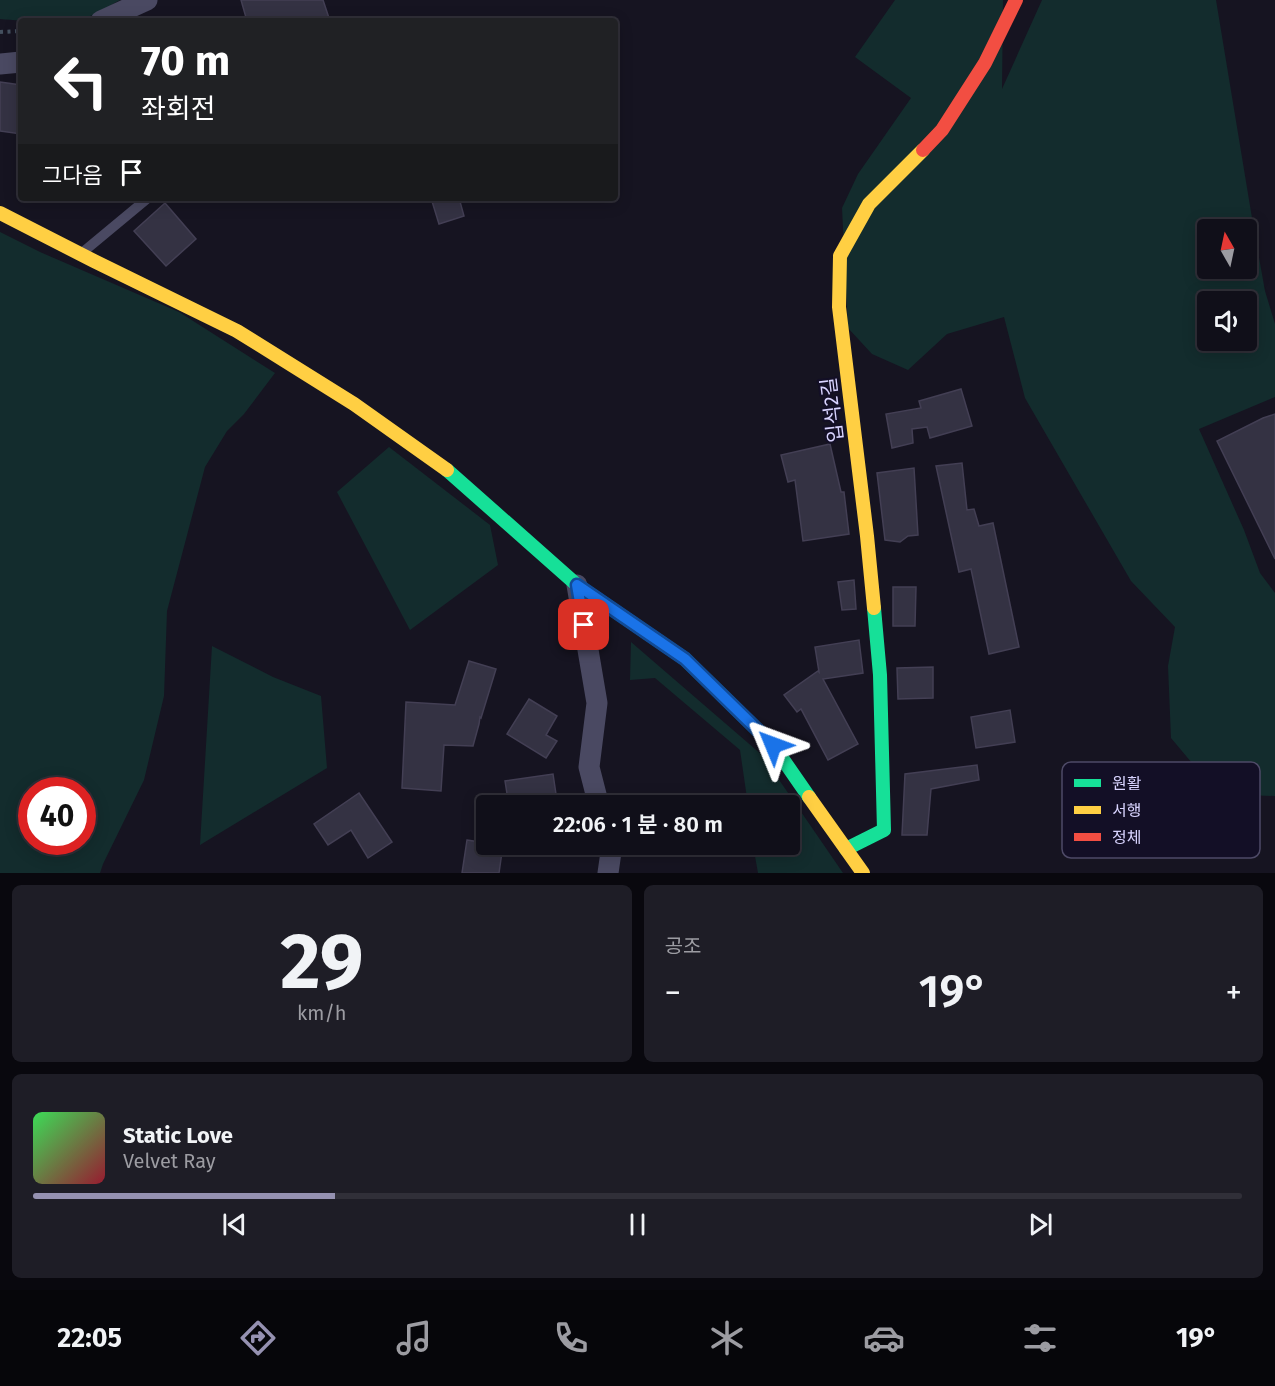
<!DOCTYPE html>
<html lang="ko">
<head>
<meta charset="utf-8">
<style>
  body { margin:0; font-family:"Fira Sans","Noto Sans KR",sans-serif; background:#1e1d26; color:#f1f3f6; height:100vh; display:flex; flex-direction:column; font-size:22px; white-space:nowrap }
  * { box-sizing:border-box; margin:0 }
  p { font-size:20px; color:#9c9ca2 }
  .icon { flex:none; width:33px; height:33px; fill:none; stroke:currentColor; stroke-width:2; stroke-linecap:round; stroke-linejoin:round }
  .map { position:relative; height:873px; overflow:hidden }
  .panel { display:flex; flex-direction:column; gap:12px; padding:12px; background:#09080e; flex:1 }
  .panel>* { flex:none }
  .banner { position:absolute; left:18px; top:18px; width:600px; height:183px; border-radius:6px; box-shadow:0 3px 15px #0003,0 0 0 2px #302f38; background:#202124; color:#fff; overflow:hidden }
  .needle { width:39px; rotate:351deg }
  .tools { position:absolute; left:1197px; top:219px; display:grid; gap:12px }
  .tools a { display:grid; place-items:center; width:60px; height:60px; border-radius:6px; background:#100f19; box-shadow:0 3px 15px #0003,0 0 0 2px #302f38; font-size:30px }
  .speed { position:absolute; left:18px; top:777px; display:flex; gap:12px; font-size:30px; font-weight:700; text-align:center }
  .speed>* { display:grid; place-content:center; width:78px; height:78px; border-radius:50%; background:#100f19; box-shadow:0 3px 15px #0003,0 0 0 2px #302f38; line-height:1 }
  .speed .limit { border:9px solid #d22; background:#fff; color:#111 }
  .pin { position:absolute; display:grid; place-items:center; width:51px; height:51px; color:#fff; margin:-26px; border-radius:12px; box-shadow:0 3px 9px #0006 }
  .me { position:absolute; width:66px; margin:-33px; rotate:314deg; stroke-linejoin:round; filter:drop-shadow(0 0 4px #0008) }
  .turn { display:flex; align-items:center; gap:21px; height:126px; padding:0 24px; font-size:27px }
  .turn .icon { width:78px; height:78px; stroke-width:2.5 }
  .turn b { display:block; font-size:42px; line-height:51px }
  .then { display:flex; align-items:center; height:57px; padding:0 24px; background:#0003; gap:12px; font-size:22px }
  .big { font-size:45px; font-weight:600; line-height:1.1 }
  .panel .widget { flex:1; display:flex; flex-direction:column; justify-content:center; gap:9px; min-width:0; padding:0 21px; border-radius:9px; background:#1e1d26 }
  .panel .dial { align-items:center; gap:0 }
  .dial b { font-size:78px; line-height:1 }
  .song { display:flex; align-items:center; gap:18px }
  .cover { width:72px; height:72px; border-radius:9px; background:linear-gradient(135deg,hsl(130 70% 55%),hsl(350 70% 35%)) }
  .played { height:6px; border-radius:3px; background:linear-gradient(90deg,#9591b1 25%,#302f38 25%) }
  .keys { display:flex; justify-content:space-around; direction:ltr }
  .heat { display:flex; justify-content:space-between; align-items:center; font-size:33px; direction:ltr }
  .panel .tiles { flex:1; display:grid; gap:12px; grid-template-columns:1fr 1fr }
  .widget:last-child { grid-column:span 2 }
  .trip { position:absolute; left:476px; top:795px; width:324px; height:60px; border-radius:6px; background:#100f19; box-shadow:0 3px 15px #0003,0 0 0 2px #302f38; font-weight:600; line-height:60px; text-align:center }
  .tabs { display:flex; height:96px; justify-content:space-around; align-items:center; background:#06060a; color:#9c9ca2 }
  .tabs .icon { width:42px; height:42px }
  .tabs .current { color:#9591b1 }
  .tabs b { font-size:27px; color:#f1f3f6 }
  .map>svg:first-child { display:block }
</style>
</head>
<body>
<div class="map">
<svg width="1275" height="873" viewBox="0 0 1275 873">
  <rect width="100%" height="100%" fill="#161421"/>
  <!-- green -->
  <g fill="#132c2d" fill-rule="evenodd">
    <path d="M0,0h120c-10,5 -20,13 -30,16 -24,8 -65,5 -90,3z"/>
    <path d="M895,0h108l-1,89 40,-89h174l37,224 12,67 10,33v73l-76,32 45,101 16,43 15,20v203l-57,-2 -47,-56 -3,-72 7,-39 -44,-46 -106,-183 -21,-81 -57,17 -39,36 -36,-16 -24,-26 -6,-120 16,-34 53,-76 -56,-41zM1208,230h38v38h-38zM1208,302h38v38h-38z"/>
    <path d="M0,232l40,20 139,60 96,61 -31,41 -17,17 -22,36 -38,144 -3,85 -20,84 -41,84 -3,9h-100zM32,790h50v52h-50z"/>
    <path d="M389,447l101,78 8,40 -88,65 -73,-138z"/>
    <path d="M631,642l131,113 81,118h-85l-5,-28 36,-1v-38l-41,-1 -8,-55 -85,-72 -25,2z"/>
    <path d="M212,646l61,31 48,19 6,72 -127,77z"/>
  </g>
  <!-- building -->
  <g fill="#343243" stroke="#433f54" stroke-width="1.5">
    <path d="M241,0h82l7,21h-83z"/>
    <path d="M0,82l21,3v49l-21,-3z"/>
    <path d="M431,198h28l5,18 -25,8z"/>
    <path d="M165,203l31,36 -30,27 -32,-35z"/>
    <path d="M961,389l11,37 -42,12 -3,-11 -15,2 1,14 -21,5 -6,-34 35,-6 -2,-7z"/>
    <path d="M1275,414v145l-58,-118 46,-23z"/>
    <path d="M830,444l11,48h3l5,42 -46,7 -8,-61 -7,2 -7,-27z"/>
    <path d="M962,463l5,47 7,-1 5,17 14,-3 26,124 -30,7 -18,-85 -12,3 -23,-106z"/>
    <path d="M914,468l4,67 -10,1 -8,6 -15,-2 -8,-67z"/>
    <path d="M854,580l2,29 -14,1 -4,-28z"/>
    <path d="M893,587h23l-1,39h-22z"/>
    <path d="M859,640l4,33 -40,6 35,65 -30,16 -27,-51 -4,3 -13,-17 34,-24 1,1 -4,-25z"/>
    <path d="M469,661l27,8 -15,49 -1,-1 -1,7 -6,22 -29,-1 -3,46 -39,-3 4,-86 49,3z"/>
    <path d="M933,667v31l-35,1 -1,-31z"/>
    <path d="M529,699l28,17 -11,19 11,6 -11,17 -39,-24z"/>
    <path d="M1010,710l5,32 -39,6 -5,-31z"/>
    <path d="M977,765l2,15 -48,9 -4,46h-25l3,-61z"/>
    <path d="M553,774l3,20 -48,6 -3,-19z"/>
    <path d="M359,793l33,49 -24,16 -17,-28 -23,15 -14,-21z"/>
    <path d="M467,840l19,3v1l17,1 -4,28h-37z"/>
  </g>
  <g fill="none" stroke-linecap="round" stroke-linejoin="round">
    <!-- path -->
    <path stroke="#44505f" stroke-width="4" stroke-dasharray="3 4.5" stroke-linecap="butt" d="M0,32l21,-1"/>
    <!-- lane -->
    <path stroke="#4a4962" stroke-width="10" d="M83,252l65,-54"/>
    <!-- street -->
    <g stroke="#4a4962" stroke-width="21">
      <path d="M101,21l46,-21"/>
      <path d="M0,64l21,-2"/>
      <path d="M577,585l20,118 -8,64 10,39"/>
      <path d="M608,873l3,-21 -1,-8"/>
    </g>
    <!-- fast -->
    <g stroke="#16e098" stroke-width="14">
      <path d="M447,470l130,115 108,74 88,86 36,52"/>
      <path d="M846,849l38,-19 -4,-155 -6,-67"/>
    </g>
    <!-- slow -->
    <g stroke="#ffcf43" stroke-width="14">
      <path d="M0,213l94,48 143,70 117,73 93,66"/>
      <path d="M874,608l-7,-72 -28,-229 1,-51 29,-52 54,-54"/>
      <path d="M809,797l54,76"/>
    </g>
    <!-- jam -->
    <path stroke="#f24e42" stroke-width="14" d="M923,150l19,-20 43,-67 31,-63"/>
  </g>
  <g fill="none" stroke-linecap="round" stroke-linejoin="round">
    <defs>
      <path id="route" d="M584,625l-7,-40 108,74 88,86"/>
    </defs>
    <!-- route casing -->
    <use href="#route" stroke="#114b97" stroke-width="15"/>
    <!-- route -->
    <use href="#route" stroke="#1a73e8" stroke-width="10"/>
  </g>
  <g text-anchor="middle" dominant-baseline="central" stroke-width="4.5" stroke-linejoin="round" paint-order="stroke">
    <!-- street labels -->
    <g font-size="20" fill="#d9d4ff" stroke="#130f26">
      <text transform="translate(832 410) rotate(-97)">입석2길</text>
    </g>
  </g>
  <!-- legend -->
  <rect x="1062" y="762" width="198" height="96" rx="9" fill="#130f26" stroke="#4e4a67" stroke-width="1.5"/>
  <rect x="1074" y="779" width="27" height="8" fill="#16e098"/>
  <rect x="1074" y="806" width="27" height="8" fill="#ffcf43"/>
  <rect x="1074" y="833" width="27" height="8" fill="#f24e42"/>
  <g font-size="16" fill="#d9d4ff">
    <text x="1112" y="789">원활</text>
    <text x="1112" y="816">서행</text>
    <text x="1112" y="843">정체</text>
  </g>
</svg>
<div class="tools">
<a><svg class="needle" viewBox="-14 -14 28 28"><path d="M0-13l5 13h-10z" fill="#e53935"/><path d="M0 13l5-13h-10z" fill="#9c9ca2"/></svg></a>
<a><svg class="icon" aria-label="sound" viewBox="0 0 24 24"><path d="M4 9h4l5-4v14l-5-4H4zM17 9q2 3 0 6"/></svg></a>
</div>
<div class="speed"><div class="limit">40</div></div>
<div class="pin" style="left:584px;top:625px;background:#d93025"><svg class="icon" aria-label="arrive" viewBox="0 0 24 24"><path d="M6 21V4h12l-3 4 3 4H6"/></svg></div>
<svg class="me" style="left:773px;top:745px" viewBox="-20 -20 40 40"><path d="M0-17L14 15 0 8-14 15z" fill="#1a73e8" stroke="#fff" stroke-width="4"/></svg>
<div class="trip">22:06 · 1 분 · 80 m</div>
<div class="banner">
<div class="turn"><svg class="icon" aria-label="left" viewBox="0 0 24 24"><path d="M17 20v-9H6M10 6l-5 5 5 5"/></svg><div><b>70 m</b>좌회전</div></div>
<div class="then">그다음<svg class="icon" aria-label="arrive" viewBox="0 0 24 24"><path d="M6 21V4h12l-3 4 3 4H6"/></svg></div>
</div>
</div>
<section class="panel">
<div class="tiles">
<div class="widget dial"><b>29</b><p>km/h</p></div>
<div class="widget"><p>공조</p>
<div class="heat"><a>−</a><b class="big">19°</b><a>+</a></div>
</div>
<div class="widget">
<div class="song"><i class="cover"></i><div><b>Static Love</b><p>Velvet Ray</p></div></div>
<div class="played"></div>
<div class="keys"><svg class="icon" aria-label="previous" viewBox="0 0 24 24"><path d="M18 5L8 12l10 7zM5 5v14"/></svg><svg class="icon" aria-label="pause" viewBox="0 0 24 24"><path d="M8 5v14M16 5v14"/></svg><svg class="icon" aria-label="next" viewBox="0 0 24 24"><path d="M6 5l10 7-10 7zM19 5v14"/></svg></div>
</div>
</div>
</section>
<nav class="tabs">
<b>22:05</b>
<svg class="icon current" aria-label="directions" viewBox="0 0 24 24"><path d="M12 3l9 9-9 9-9-9zM9 14v-3h6M13 9l2 2-2 2"/></svg>
<svg class="icon" aria-label="music" viewBox="0 0 24 24"><path d="M9 18V5l10-2v13"/><circle cx="6" cy="18" r="3"/><circle cx="16" cy="16" r="3"/></svg>
<svg class="icon" aria-label="phone" viewBox="0 0 24 24"><path d="M5 4h4l2 5-3 2q2 4 5 5l2-3 5 2v4C11 20 4 13 5 4z"/></svg>
<svg class="icon" aria-label="climate" viewBox="0 0 24 24"><path d="M12 3v18M4 7l16 10M4 17L20 7"/></svg>
<svg class="icon" aria-label="car" viewBox="0 0 24 24"><path d="M5 17H2v-5l4-1 3-4h7l3 4 3 1v5h-3M9 17h6M6 11h13"/><circle cx="7" cy="17" r="2"/><circle cx="17" cy="17" r="2"/></svg>
<svg class="icon" aria-label="filters" viewBox="0 0 24 24"><path d="M4 7h16M4 17h16"/><circle cx="9" cy="7" r="2"/><circle cx="15" cy="17" r="2"/></svg>
<b>19°</b>
</nav>
</body>
</html>
